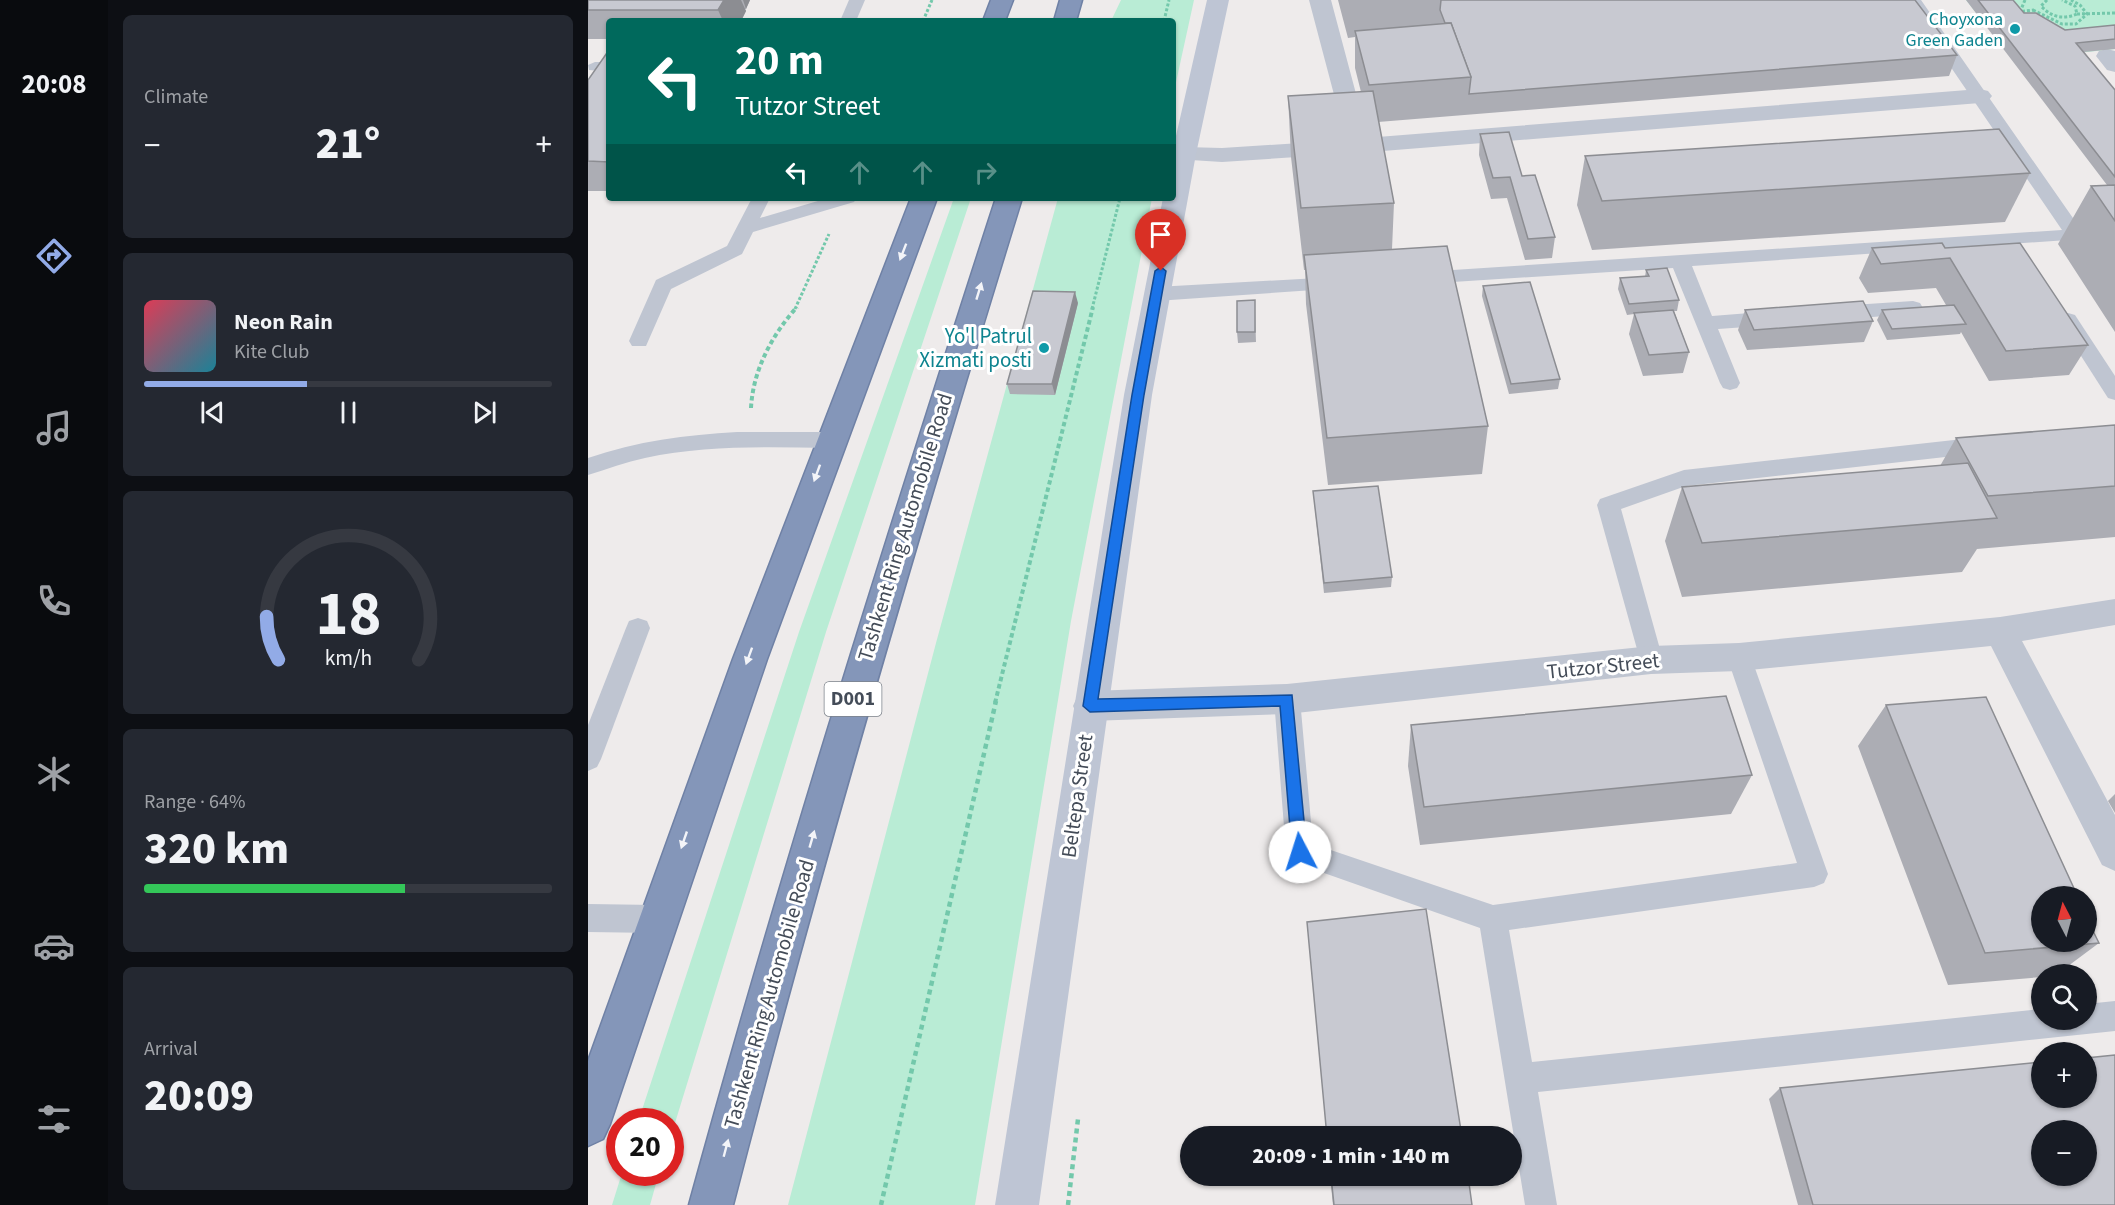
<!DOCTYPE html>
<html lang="en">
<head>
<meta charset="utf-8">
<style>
  body { margin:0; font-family:"Source Sans 3",sans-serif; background:#242831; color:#f1f3f6; height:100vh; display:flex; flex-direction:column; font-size:22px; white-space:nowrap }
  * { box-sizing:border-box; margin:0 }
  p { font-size:20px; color:#9ea1a6 }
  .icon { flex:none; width:33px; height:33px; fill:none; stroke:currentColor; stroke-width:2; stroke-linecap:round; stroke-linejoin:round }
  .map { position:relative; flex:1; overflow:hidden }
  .side { display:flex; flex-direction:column; gap:15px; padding:15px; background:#0d0f14; width:480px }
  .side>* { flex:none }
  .top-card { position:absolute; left:18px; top:18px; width:570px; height:183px; border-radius:6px; box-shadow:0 2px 4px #0004; background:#00695c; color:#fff; overflow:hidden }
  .needle { width:39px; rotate:354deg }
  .tools { position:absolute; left:1443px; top:886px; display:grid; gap:12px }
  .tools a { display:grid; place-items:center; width:66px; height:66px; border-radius:50%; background:#171b24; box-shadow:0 2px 4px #0004; font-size:30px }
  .speed { position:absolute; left:18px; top:1108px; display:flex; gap:12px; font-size:30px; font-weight:700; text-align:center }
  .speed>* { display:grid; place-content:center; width:78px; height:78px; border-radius:50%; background:#171b24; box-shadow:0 2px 4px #0004; line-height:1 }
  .speed .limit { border:9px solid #d22; background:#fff; color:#111 }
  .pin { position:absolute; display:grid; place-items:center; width:51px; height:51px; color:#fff; margin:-62px -26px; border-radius:50% 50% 50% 0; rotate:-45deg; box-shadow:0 0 6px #0007 }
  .pin .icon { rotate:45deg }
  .me { position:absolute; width:66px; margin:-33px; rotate:355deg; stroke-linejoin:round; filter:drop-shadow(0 0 4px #0008) }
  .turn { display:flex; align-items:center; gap:21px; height:126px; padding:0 30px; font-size:27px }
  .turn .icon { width:78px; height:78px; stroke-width:2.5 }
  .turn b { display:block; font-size:42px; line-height:51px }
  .lanes { display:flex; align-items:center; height:57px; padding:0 30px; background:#0003; justify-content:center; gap:30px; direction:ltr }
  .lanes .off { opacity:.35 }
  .big { font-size:45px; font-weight:800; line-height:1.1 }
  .side .tile { flex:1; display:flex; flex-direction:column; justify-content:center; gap:9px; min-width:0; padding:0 21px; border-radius:9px; background:#242831 }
  .side .dial { align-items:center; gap:0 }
  .dial svg { height:156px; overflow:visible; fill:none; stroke:#363941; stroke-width:7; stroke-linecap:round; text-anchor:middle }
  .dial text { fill:#f1f3f6; stroke:none }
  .song { display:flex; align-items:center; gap:18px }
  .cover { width:72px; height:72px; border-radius:9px; background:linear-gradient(135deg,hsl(350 70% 55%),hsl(190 70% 35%)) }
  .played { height:6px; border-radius:3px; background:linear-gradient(90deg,#92abe7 40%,#363941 40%) }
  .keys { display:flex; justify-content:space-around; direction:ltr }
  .heat { display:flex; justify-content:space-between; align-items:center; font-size:33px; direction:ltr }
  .charge { height:9px; border-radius:4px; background:linear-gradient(90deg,#34c759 64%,#363941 0) }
  .trip { position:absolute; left:592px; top:1126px; width:342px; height:60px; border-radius:30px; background:#171b24; box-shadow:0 2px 4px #0004; font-weight:800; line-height:60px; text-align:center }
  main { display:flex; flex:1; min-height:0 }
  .tabs { display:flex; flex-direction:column; width:108px; justify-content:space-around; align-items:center; background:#090b0e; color:#9ea1a6 }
  .tabs .icon { width:42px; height:42px }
  .tabs .on { color:#92abe7 }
  .tabs b { font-size:27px; color:#f1f3f6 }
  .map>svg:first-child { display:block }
</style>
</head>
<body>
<main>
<nav class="tabs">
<b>20:08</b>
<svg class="icon on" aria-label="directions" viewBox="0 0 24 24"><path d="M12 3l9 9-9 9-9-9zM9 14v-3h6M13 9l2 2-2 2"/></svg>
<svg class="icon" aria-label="music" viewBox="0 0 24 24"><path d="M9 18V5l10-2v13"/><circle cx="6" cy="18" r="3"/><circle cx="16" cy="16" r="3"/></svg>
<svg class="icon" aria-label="phone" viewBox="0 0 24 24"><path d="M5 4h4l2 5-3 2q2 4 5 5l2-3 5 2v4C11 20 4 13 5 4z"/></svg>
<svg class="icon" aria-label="climate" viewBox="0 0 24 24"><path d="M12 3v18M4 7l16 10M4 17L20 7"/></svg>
<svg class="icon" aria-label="car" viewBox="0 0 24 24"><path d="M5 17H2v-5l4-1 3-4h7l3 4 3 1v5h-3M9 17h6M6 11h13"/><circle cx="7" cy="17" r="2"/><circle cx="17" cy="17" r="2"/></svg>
<svg class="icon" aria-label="filters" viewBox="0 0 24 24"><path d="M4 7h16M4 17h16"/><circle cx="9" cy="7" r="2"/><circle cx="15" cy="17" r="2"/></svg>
</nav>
<section class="side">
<div class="tile"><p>Climate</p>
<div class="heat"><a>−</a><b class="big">21°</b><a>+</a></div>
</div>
<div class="tile">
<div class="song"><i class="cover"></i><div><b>Neon Rain</b><p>Kite Club</p></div></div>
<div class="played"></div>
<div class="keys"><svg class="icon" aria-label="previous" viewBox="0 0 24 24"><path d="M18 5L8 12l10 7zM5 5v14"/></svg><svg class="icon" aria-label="pause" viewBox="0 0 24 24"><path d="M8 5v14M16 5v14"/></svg><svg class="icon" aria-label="next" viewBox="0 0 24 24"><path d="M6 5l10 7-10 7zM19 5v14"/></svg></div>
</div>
<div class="tile dial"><svg viewBox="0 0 100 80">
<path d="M14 69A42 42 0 1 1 86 69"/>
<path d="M14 69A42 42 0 0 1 8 47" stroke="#92abe7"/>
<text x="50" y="56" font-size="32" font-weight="700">18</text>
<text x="50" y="72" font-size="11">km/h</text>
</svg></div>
<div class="tile"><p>Range · 64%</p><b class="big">320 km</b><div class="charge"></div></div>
<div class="tile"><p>Arrival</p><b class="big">20:09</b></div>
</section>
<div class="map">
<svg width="1527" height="1205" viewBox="0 0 1527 1205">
  <rect width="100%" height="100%" fill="#eeebeb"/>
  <!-- green -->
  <g fill="#b9ecd5">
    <path d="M533,0h73l-21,96v-75h-62z"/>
    <path d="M1378,0h149v49l-102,11z"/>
    <path d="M366,198h17l-145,434 -155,504 -1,-14h-32l161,-490z"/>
    <path d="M470,198h94l-81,423 -96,584h-187l148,-562z"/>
    <path d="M34,1173h37l-9,32h-38z"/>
  </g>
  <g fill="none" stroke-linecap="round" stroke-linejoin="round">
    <defs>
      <g id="highway">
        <path d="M403,0h22l-8,21h-22z"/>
        <path d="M472,0h22l-6,21h-22z"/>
        <path d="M323,198h26l-170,461 -157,465 -7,15 -15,7v-85l145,-402z"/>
        <path d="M408,198h26c-103,334 -202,669 -289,1007h-44c93,-339 199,-673 307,-1007z"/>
      </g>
    </defs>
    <!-- highway casing -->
    <use href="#highway" stroke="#6f81a5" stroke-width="3"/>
    <!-- path-far2 -->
    <g stroke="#73c8ab" stroke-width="3" stroke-dasharray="3 2" stroke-linecap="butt">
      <path d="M1459,0l-6,6c10,11 22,14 36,8l-2,-8 -13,-6"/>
      <path d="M1445,10l29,14h14l11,-10 -7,-9 -9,-5"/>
      <path d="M1429,12l17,-2"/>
      <path d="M1432,12l5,-12"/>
      <path d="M1489,14l38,-1"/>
      <path d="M335,21l9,-21"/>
      <path d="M576,21l5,-21"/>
      <path d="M207,309l34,-75"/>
      <path d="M504,309l28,-111"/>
    </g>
    <!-- path-far1 -->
    <g stroke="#73c8ab" stroke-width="4" stroke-dasharray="4.5 3" stroke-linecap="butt">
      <path d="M163,408c2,-38 21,-73 46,-101"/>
      <path d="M407,703l98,-396"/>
    </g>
    <!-- path -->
    <g stroke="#73c8ab" stroke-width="4.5" stroke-dasharray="5 4" stroke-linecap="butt">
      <path d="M293,1205l115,-504"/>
      <path d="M480,1205l10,-86"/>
    </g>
    <!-- lane -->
    <g fill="#bfc5d1" fill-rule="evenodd">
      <path d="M261,0h16l-9,21h-16z"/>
      <path d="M1317,0h16l161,231 2,4 -2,4 -390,27 20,50 63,-5 7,2 3,5 -3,5 -7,2 -57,4 22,54 -3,5 -7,2 -7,-2 -3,-5 -47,-115 -251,16 -7,-1 -3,-5 3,-5 7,-1 640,-42z"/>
      <path d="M7,62h14v10l-20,-2 -1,-5z"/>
      <path d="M164,198h18l-10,20 68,-20h29l-3,4 -101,30 -11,22 -71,35 -25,57h-14l-3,-5 27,-61 71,-34z"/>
      <path d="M748,277l7,1 3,5 -3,5 -187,13 -7,-2 -3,-5 3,-5 7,-2z"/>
      <path d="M1325,301l7,2 3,5 -3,5 -83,7 -7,-2 -3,-5 3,-5 7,-2z"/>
      <path d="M1480,313l7,2 40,61v24l-7,-2 -50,-78 3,-5z"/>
      <path d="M149,432h92l8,2 3,6 -3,6 -8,2c-61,-1 -124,-3 -184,10 -19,4 -38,11 -57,17v-17c49,-17 98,-23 149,-26z"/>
      <path d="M1393,437l8,2 3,6 -3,6 -8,2 -295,33 -65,23 42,151 -3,7 -9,3 -9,-3 -45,-162 3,-6 84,-29z"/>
      <path d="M50,618l9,3 3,7 -49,131 -4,8 -9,4v-46l38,-97 3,-7z"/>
      <path d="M1151,647l9,3 3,7 77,217 -4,9 -10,4 -305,43 23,132 510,-53v11h44v-16l29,-3v30l-577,61 19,113h-32l-45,-277 -190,-67 -4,-9 -12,-153 4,-8 9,-3 9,3 4,8 13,145 180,61 304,-42 -70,-206 3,-7z"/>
      <path d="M0,904l68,1 10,4 4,10 -4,10 -10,4 -68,-1z"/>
    </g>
    <!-- street -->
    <g fill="#bfc5d1" fill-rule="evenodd">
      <path d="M721,0h22l36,135 -2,3 615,-49 8,2 4,5 -4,5 -8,2 -622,50 -136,9 -47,-3 -2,-7 11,-5 38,1 124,-8z"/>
      <path d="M1519,49l8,2v21l-8,-2 -11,-14 3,-5z"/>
      <path d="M1527,599v26l-93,16 93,174v56l-13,-6 -111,-219 -252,25 -88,3 -364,40 -197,7 -12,-4 -5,-11 5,-11 12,-4 197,-7 364,-38 88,-3 261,-26z"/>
    </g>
    <!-- secondary -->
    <path fill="#bec5d4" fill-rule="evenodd" d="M619,0h22l-33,154 -44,241 -113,810h-44l129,-810 39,-197h10v-49z"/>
    <!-- highway -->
    <use href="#highway" fill="#8496b9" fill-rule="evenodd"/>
  </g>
  <!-- wall -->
  <g fill="#acadb4">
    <path d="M0,0h162l-4,9h-1l1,2 -5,10h-132v18h-21z"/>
    <path d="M750,0h577l42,55 -8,21 -571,46 16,81 -2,46 96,177 -6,48 -154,11 -22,-181 -1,-34h-1l-13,-113 -3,-61 73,-4 -6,-24v-31l-7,1z"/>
    <path d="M1378,0h47l11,13 41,17 50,-5v24l-31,3 31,38v242l-57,-88 33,-58 16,-1z"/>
    <path d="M21,50v141h-21v-111z"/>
    <path d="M892,134l42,42 33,61 -3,21 -27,2 -18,-62 -16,1 -12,-44z"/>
    <path d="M997,156l445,17 -25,49 -413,28 -15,-45z"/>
    <path d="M1284,248h73l143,97 -19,30 -80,6 -28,-49 -1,2 -73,6 -10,-20 5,-10 64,-5 -10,-17 -68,5 -9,-15z"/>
    <path d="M1058,270l33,30 -2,11h-3l15,41 -6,21 -40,3 -14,-42 5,-20 -7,1 -9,-26 2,-11 25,-1z"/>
    <path d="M895,286l77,93 -2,10 -49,5 -27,-98z"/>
    <path d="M490,303l-23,92 -45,-1 -3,-10z"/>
    <path d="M1157,310l128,11 -9,21 -117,8 -9,-20z"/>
    <path d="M667,311l1,31 -18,1 -1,-11z"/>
    <path d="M1527,425v112l-138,12 -15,23 -280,25 -17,-56 17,-54 258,-21 16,-28z"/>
    <path d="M725,491l79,86 -1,10 -67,6z"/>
    <path d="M1298,705l213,238 -43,32h-14v2l-94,8 -90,-239z"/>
    <path d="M823,725l341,50 -21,39 -311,31 -12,-79z"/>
    <path d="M1527,794v19l-7,-12z"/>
    <path d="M719,922l155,215h-135z"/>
    <path d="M1192,1088l335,117h-317l-29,-106z"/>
    <path d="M742,1176h138l4,29h-139z"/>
  </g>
  <!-- shaded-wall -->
  <g fill="#8c8d92">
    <path d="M136,0h17l5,11 -5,10h-18l-5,-11z"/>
    <path d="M155,0h7l-4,9z"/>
    <path d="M487,292l3,11 -23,92 -3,-11z"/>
  </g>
  <!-- building -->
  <g fill="#c8c9d1" stroke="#8c8d92" stroke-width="1.5" fill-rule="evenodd">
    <path d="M0,0h136l-6,10h-130z"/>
    <path d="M853,0h474l42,55 -488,39 2,-17 -20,-54h-6l-5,-13z"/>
    <path d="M1390,0h35l11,13h12l29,17 50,-5v14l-39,4 39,47v87z"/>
    <path d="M863,23l20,54 -102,8 -14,-54z"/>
    <path d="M21,50v112l-21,-1v-81z"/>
    <path d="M785,91l21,112 -93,5 -13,-112z"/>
    <path d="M1411,129l31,44 -428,28 -17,-45z"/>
    <path d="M921,132l13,44 13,-1 20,62 -27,2 -18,-62 -17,1 -13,-44z"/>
    <path d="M1527,185v36l-24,-35z"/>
    <path d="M1354,243l3,5 75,-5 68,102 -82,6 -56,-93 -69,6 -9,-16z"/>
    <path d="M859,246l41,180 -161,12 -23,-183z"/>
    <path d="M1079,268l12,32 -50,4 -9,-26 29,-2 -3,-6z"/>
    <path d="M942,282l30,97 -49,5 -28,-98z"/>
    <path d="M445,291l42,1 -23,92h-45z"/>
    <path d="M667,300v32h-18v-31z"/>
    <path d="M1275,301l10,20 -119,9 -9,-20z"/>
    <path d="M1366,305l12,19 -74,5 -10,-19z"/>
    <path d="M1085,310l16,42 -40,3 -15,-42z"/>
    <path d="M1527,425v61l-127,10 -32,-58z"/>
    <path d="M1380,463l29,55 -295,25 -20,-56z"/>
    <path d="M790,486l14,91 -68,6 -11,-92z"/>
    <path d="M1138,696l26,79 -328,32 -13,-82z"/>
    <path d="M1398,697l92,200h-36v45h44v-25l13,26 -114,10 -99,-248z"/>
    <path d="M838,909l36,228h-135l-20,-215z"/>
    <path d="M1527,1055v150h-302l-33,-117 262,-26v36h44v-40zM1454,1131h44v45h-44z"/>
    <path d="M743,1176h137l4,29h-138z"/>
  </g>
  <!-- one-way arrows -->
  <defs><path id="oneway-solid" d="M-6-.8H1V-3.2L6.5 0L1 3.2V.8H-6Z" transform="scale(1.5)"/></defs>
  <g fill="#f3f4f8">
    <use href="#oneway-solid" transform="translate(315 252) rotate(111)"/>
    <use href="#oneway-solid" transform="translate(391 291) rotate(-73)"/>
    <use href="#oneway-solid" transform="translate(229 473) rotate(110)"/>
    <use href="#oneway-solid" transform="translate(161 656) rotate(110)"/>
    <use href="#oneway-solid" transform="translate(224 839) rotate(-74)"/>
    <use href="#oneway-solid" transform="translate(96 840) rotate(109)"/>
    <use href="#oneway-solid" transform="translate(138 1148) rotate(-75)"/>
  </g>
  <!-- route -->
  <path fill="#1a73e8" stroke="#114b97" stroke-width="1.5" d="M573,267l5,4 -22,124 -46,304 194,-4 15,157 -2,6 -5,2 -6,-2 -2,-6 -12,-146 -190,6 -7,-6 49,-311 23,-124z"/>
  <!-- markers -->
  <g fill="#0f9aa8" stroke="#fff" stroke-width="2">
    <circle cx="1427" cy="29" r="6"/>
    <circle cx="456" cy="348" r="6"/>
  </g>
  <g text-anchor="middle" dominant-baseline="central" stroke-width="6" stroke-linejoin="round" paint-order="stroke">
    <!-- far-culture labels -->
    <g font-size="18" fill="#0d838f" stroke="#fff" text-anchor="end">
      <text x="1415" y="19">Choyxona<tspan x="1415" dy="21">Green Gaden</tspan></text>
    </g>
    <!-- shield labels -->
    <rect fill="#fff" stroke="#7c828a" stroke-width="1.5" x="236.5" y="682" width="57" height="34" rx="4.5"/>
    <g font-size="20" font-weight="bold" fill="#444c58">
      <text x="265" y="699">D001</text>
    </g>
    <!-- culture labels -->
    <g font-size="21" fill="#0d838f" stroke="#fff" text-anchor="end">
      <text x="444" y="336">Yo'l Patrul<tspan x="444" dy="24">Xizmati posti</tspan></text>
    </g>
    <!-- street labels -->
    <g font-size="21" fill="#444c58" stroke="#fff">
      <text transform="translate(317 527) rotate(-73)">Tashkent Ring Automobile Road</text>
      <text transform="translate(1015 666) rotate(-6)">Tutzor Street</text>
      <text transform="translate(489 796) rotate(-82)">Beltepa Street</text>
      <text transform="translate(181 994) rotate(-74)">Tashkent Ring Automobile Road</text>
    </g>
  </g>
</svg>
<div class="tools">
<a><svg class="needle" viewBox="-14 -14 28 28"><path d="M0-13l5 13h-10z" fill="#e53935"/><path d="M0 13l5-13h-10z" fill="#9ea1a6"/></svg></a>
<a><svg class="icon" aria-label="search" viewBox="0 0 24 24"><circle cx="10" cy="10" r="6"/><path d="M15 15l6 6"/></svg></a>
<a>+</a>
<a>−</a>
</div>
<div class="speed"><div class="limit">20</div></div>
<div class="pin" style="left:573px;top:271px;background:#d93025"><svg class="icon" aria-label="arrive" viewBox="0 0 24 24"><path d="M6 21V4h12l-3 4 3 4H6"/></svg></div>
<svg class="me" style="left:712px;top:852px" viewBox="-20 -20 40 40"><circle r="19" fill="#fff"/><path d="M0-13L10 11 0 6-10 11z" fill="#1a73e8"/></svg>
<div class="trip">20:09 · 1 min · 140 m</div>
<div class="top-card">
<div class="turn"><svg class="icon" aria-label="left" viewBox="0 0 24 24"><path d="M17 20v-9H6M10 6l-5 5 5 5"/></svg><div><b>20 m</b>Tutzor Street</div></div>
<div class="lanes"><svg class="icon" aria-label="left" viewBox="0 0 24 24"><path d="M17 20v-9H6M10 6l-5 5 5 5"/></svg><svg class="icon off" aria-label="ahead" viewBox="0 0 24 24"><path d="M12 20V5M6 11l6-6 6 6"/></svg><svg class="icon off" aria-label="ahead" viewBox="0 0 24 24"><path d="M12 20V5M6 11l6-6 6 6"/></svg><svg class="icon off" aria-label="right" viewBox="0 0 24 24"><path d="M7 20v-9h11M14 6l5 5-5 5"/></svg></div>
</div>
</div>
</main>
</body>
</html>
